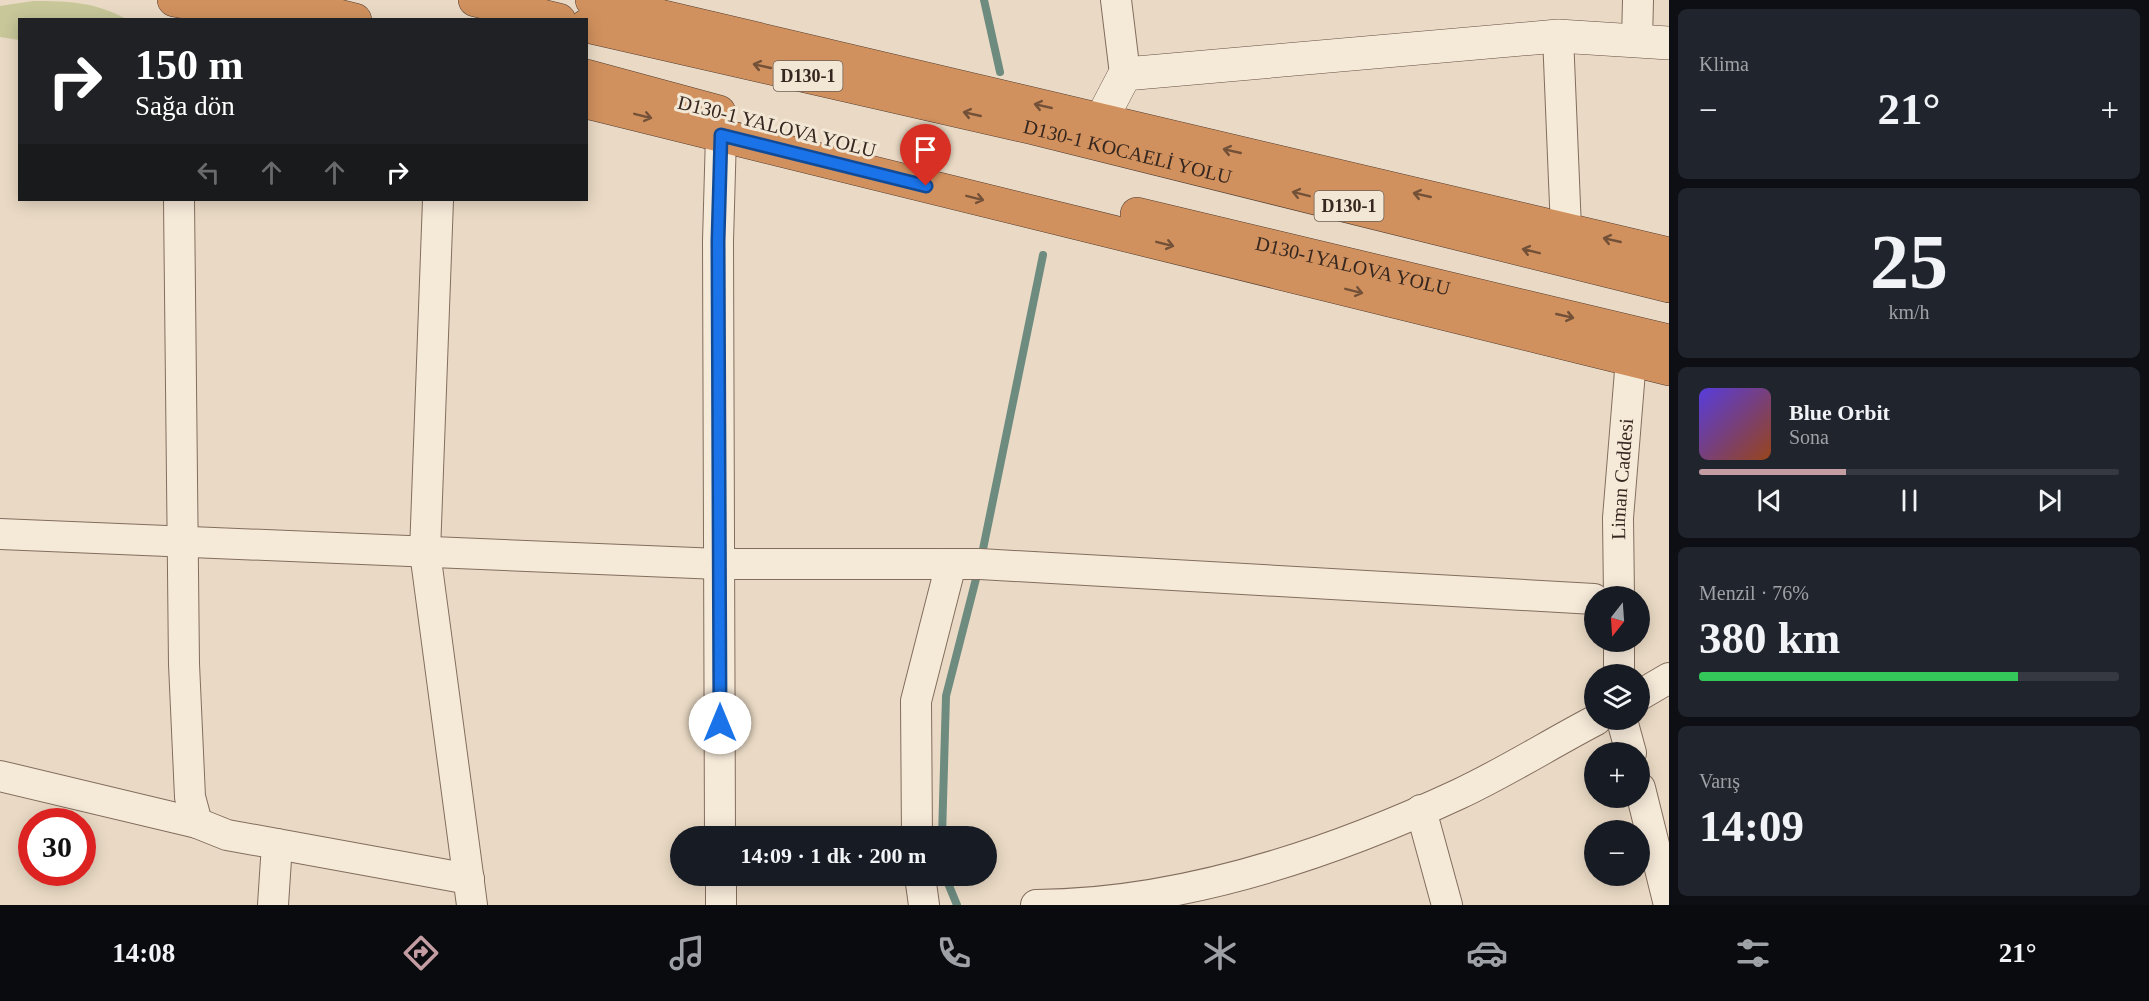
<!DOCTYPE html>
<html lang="tr">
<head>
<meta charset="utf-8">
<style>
  body { margin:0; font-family:"Times New Roman",serif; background:#20242c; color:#f1f3f6; height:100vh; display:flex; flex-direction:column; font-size:22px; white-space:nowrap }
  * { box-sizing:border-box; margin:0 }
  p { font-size:20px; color:#9ea1a6 }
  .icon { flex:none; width:33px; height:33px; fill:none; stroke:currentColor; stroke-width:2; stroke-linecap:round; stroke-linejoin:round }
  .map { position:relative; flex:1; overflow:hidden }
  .panel { display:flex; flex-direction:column; gap:9px; padding:9px; background:#0d0f14; width:480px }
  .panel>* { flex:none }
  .guide { position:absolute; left:18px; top:18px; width:570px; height:183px; border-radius:0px; box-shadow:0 3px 15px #0003; background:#202124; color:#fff; overflow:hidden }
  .needle { width:39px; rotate:197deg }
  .tools { position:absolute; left:1584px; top:586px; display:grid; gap:12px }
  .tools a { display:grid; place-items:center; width:66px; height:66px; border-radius:50%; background:#171b24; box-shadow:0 3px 15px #0003; font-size:30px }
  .speed { position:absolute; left:18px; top:808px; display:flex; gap:12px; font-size:30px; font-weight:700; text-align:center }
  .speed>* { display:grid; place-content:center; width:78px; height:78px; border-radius:50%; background:#171b24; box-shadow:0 3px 15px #0003; line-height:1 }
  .speed .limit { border:9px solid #d22; background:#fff; color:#111 }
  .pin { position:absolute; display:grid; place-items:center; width:51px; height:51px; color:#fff; margin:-62px -26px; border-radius:50% 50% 50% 0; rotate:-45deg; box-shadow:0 0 6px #0007 }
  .pin .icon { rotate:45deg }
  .me { position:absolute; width:66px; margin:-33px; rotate:0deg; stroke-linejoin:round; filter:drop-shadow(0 0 4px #0008) }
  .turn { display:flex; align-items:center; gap:21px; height:126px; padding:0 18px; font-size:27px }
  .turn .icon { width:78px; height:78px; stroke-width:2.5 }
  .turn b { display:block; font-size:42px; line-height:51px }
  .lanes { display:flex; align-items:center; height:57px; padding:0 18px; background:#0003; justify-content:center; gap:30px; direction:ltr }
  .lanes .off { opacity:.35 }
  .big { font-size:45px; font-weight:600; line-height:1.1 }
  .panel .card { flex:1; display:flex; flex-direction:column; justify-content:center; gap:9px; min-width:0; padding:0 21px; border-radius:9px; background:#20242c }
  .panel .dial { align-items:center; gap:0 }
  .dial b { font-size:78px; line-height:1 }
  .song { display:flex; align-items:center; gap:18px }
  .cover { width:72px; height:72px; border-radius:9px; background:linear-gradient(135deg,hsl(250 70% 55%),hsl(20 70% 35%)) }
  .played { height:6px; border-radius:3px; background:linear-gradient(90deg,#c49da3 35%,#363941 35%) }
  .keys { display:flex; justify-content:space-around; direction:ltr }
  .heat { display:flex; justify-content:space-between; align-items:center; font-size:33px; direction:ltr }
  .charge { height:9px; border-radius:4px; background:linear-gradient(90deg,#34c759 76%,#363941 0) }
  .trip { position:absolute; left:670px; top:826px; width:327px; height:60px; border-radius:30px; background:#171b24; box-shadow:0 3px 15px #0003; font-weight:600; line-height:60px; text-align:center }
  .tabs { display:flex; height:96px; justify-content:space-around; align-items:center; background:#090b0e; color:#9ea1a6 }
  .tabs .icon { width:42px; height:42px }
  .tabs .current { color:#c49da3 }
  .tabs b { font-size:27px; color:#f1f3f6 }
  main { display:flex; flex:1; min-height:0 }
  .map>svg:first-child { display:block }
</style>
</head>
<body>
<main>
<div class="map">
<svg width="1669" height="905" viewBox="0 0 1669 905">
  <rect width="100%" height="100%" fill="#eadac5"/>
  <!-- green -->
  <path fill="#c7c79a" d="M33,1c36,0 62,1 93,18l-106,1 -1,20 -19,-3v-31z"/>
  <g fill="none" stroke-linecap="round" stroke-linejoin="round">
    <!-- stream -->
    <g stroke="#6e8b80" stroke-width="8">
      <path d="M984,0l16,72"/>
      <path d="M981,559l62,-304"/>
      <path d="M942,837l4,-141 32,-125"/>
      <path d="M945,876l12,29"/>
    </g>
    <defs>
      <g id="street">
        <path d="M1116,0l9,74"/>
        <path d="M1558,36l8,193"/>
        <path d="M1637,41l1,-41"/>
        <path d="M179,200l5,464 6,133 7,26 30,12 50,9 -4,61"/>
        <path d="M438,200l-13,352 47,353"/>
        <path d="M0,534l719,30h261l614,35"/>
        <path id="s1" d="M1619,597l-1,-79 13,-159"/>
        <path d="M1619,642v33"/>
        <path d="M1640,695l29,-17"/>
        <path d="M1622,720l9,33"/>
        <path d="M0,776l197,47"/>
        <path d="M1640,788l29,117"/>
        <path d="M1421,810l26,95"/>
        <path d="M720,837l-2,-596 3,-106"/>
        <path d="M917,837l-1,-136 35,-137"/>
        <path d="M277,844l192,35"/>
        <path d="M721,876v29"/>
        <path d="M920,876l4,29"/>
        <path d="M1036,905c146,-1 292,-50 423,-111 47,-22 91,-50 137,-74"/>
      </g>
      <path id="secondary" d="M1101,120l24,-46 433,-38 111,7"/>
      <g id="highway">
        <path d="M174,0l107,20"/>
        <path d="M274,0l81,20"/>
        <path d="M475,0l84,20"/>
        <path d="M592,0l1077,254"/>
        <path id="s2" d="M586,26l443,101 640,159"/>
        <path d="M586,76l133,36"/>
        <path d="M586,102l1083,267"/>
        <path id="s3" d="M1137,214l532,127"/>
      </g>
    </defs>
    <!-- street casing -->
    <use href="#street" stroke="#836d5d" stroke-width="32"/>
    <!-- secondary casing -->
    <use href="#secondary" stroke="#654e40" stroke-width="34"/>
    <!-- highway casing -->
    <use href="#highway" stroke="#513c31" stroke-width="34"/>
    <!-- street -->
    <use href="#street" stroke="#f5e9d8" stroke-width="30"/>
    <!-- secondary -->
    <use href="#secondary" stroke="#f5e9d8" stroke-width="33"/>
    <!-- highway -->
    <use href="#highway" stroke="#d1915e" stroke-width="33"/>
  </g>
  <!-- one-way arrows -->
  <defs><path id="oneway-shaft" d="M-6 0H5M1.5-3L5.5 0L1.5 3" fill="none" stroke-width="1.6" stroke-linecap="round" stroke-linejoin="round" transform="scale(1.5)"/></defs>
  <g stroke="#735138">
    <use href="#oneway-shaft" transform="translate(762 66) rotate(-167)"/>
    <use href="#oneway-shaft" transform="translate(1043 106) rotate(-167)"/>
    <use href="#oneway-shaft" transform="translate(972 114) rotate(-167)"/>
    <use href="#oneway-shaft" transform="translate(643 116) rotate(14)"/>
    <use href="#oneway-shaft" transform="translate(1232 151) rotate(-167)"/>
    <use href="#oneway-shaft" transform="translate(1301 194) rotate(-166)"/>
    <use href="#oneway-shaft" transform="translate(1422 195) rotate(-167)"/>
    <use href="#oneway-shaft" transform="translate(975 198) rotate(14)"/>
    <use href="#oneway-shaft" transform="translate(1612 240) rotate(-167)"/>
    <use href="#oneway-shaft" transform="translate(1165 244) rotate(14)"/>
    <use href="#oneway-shaft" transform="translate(1531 251) rotate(-166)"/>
    <use href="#oneway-shaft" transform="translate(1354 291) rotate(14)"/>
    <use href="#oneway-shaft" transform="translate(1565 316) rotate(13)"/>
  </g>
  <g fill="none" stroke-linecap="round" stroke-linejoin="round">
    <defs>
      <path id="route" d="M720,723l-2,-482 3,-106 205,51"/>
    </defs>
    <!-- route casing -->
    <use href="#route" stroke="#114b97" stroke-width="15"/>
    <!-- route -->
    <use href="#route" stroke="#1a73e8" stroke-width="10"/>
  </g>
  <g text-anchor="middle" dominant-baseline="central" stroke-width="6" stroke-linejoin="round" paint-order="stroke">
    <!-- shield labels -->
    <g fill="#f2e6d4" stroke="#6e6055" stroke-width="1.5">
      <rect x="773.5" y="61" width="69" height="30" rx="4.5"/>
      <rect x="1314.5" y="191" width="69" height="30" rx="4.5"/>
    </g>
    <g font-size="18" font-weight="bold" fill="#35271f">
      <text x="808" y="76">D130-1</text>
      <text x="1349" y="206">D130-1</text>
    </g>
    <!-- street labels -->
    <g font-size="20" fill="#35271f" stroke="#f2e6d4">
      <text transform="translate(777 126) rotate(14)">D130-1 YALOVA YOLU</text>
      <text stroke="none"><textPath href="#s2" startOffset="556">D130-1 KOCAELİ YOLU</textPath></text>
      <text stroke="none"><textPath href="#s3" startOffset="222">D130-1YALOVA YOLU</textPath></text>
      <text stroke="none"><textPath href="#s1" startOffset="118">Liman Caddesi</textPath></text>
    </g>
  </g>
</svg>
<div class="tools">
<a><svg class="needle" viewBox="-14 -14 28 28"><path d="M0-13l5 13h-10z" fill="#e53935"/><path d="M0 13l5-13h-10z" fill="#9ea1a6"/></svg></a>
<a><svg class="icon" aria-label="layers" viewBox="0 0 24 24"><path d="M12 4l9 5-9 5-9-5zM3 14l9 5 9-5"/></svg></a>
<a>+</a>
<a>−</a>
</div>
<div class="speed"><div class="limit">30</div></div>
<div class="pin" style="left:926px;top:186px;background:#d93025"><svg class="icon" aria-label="arrive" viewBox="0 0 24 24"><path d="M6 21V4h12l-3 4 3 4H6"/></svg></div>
<svg class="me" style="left:720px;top:723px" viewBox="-20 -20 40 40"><circle r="19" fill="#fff"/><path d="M0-13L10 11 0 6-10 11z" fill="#1a73e8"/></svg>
<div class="trip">14:09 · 1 dk · 200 m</div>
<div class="guide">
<div class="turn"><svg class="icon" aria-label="right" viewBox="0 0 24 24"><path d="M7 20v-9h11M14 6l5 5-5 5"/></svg><div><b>150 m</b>Sağa dön</div></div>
<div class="lanes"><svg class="icon off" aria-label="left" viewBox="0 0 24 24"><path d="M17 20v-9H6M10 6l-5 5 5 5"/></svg><svg class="icon off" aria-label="ahead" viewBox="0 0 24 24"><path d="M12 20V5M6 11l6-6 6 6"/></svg><svg class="icon off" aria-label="ahead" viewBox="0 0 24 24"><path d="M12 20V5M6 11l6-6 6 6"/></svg><svg class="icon" aria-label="right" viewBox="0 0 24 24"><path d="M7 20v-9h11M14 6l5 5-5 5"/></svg></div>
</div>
</div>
<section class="panel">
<div class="card"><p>Klima</p>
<div class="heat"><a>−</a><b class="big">21°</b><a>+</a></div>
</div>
<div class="card dial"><b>25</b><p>km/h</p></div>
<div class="card">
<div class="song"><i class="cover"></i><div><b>Blue Orbit</b><p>Sona</p></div></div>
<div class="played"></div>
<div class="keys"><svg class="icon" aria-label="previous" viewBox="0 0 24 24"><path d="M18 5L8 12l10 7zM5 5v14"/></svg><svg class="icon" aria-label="pause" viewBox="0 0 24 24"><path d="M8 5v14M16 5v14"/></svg><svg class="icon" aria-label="next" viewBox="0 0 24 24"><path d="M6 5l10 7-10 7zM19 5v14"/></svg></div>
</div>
<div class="card"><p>Menzil · 76%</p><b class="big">380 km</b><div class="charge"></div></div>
<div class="card"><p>Varış</p><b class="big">14:09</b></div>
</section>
</main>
<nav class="tabs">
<b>14:08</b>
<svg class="icon current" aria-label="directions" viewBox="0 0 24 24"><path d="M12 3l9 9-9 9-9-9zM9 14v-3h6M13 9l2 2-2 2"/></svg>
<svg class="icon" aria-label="music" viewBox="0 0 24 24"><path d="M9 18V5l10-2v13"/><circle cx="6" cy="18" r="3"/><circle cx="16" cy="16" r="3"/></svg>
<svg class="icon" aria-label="phone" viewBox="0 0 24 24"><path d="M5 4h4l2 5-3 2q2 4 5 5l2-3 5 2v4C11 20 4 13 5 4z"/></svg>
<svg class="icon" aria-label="climate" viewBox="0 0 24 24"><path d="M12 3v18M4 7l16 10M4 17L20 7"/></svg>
<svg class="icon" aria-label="car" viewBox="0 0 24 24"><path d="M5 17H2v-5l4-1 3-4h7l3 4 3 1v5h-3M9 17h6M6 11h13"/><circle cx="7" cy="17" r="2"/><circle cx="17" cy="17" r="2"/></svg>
<svg class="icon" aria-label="filters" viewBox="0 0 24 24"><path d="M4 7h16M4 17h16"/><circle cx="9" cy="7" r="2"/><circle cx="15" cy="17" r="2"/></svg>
<b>21°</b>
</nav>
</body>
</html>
